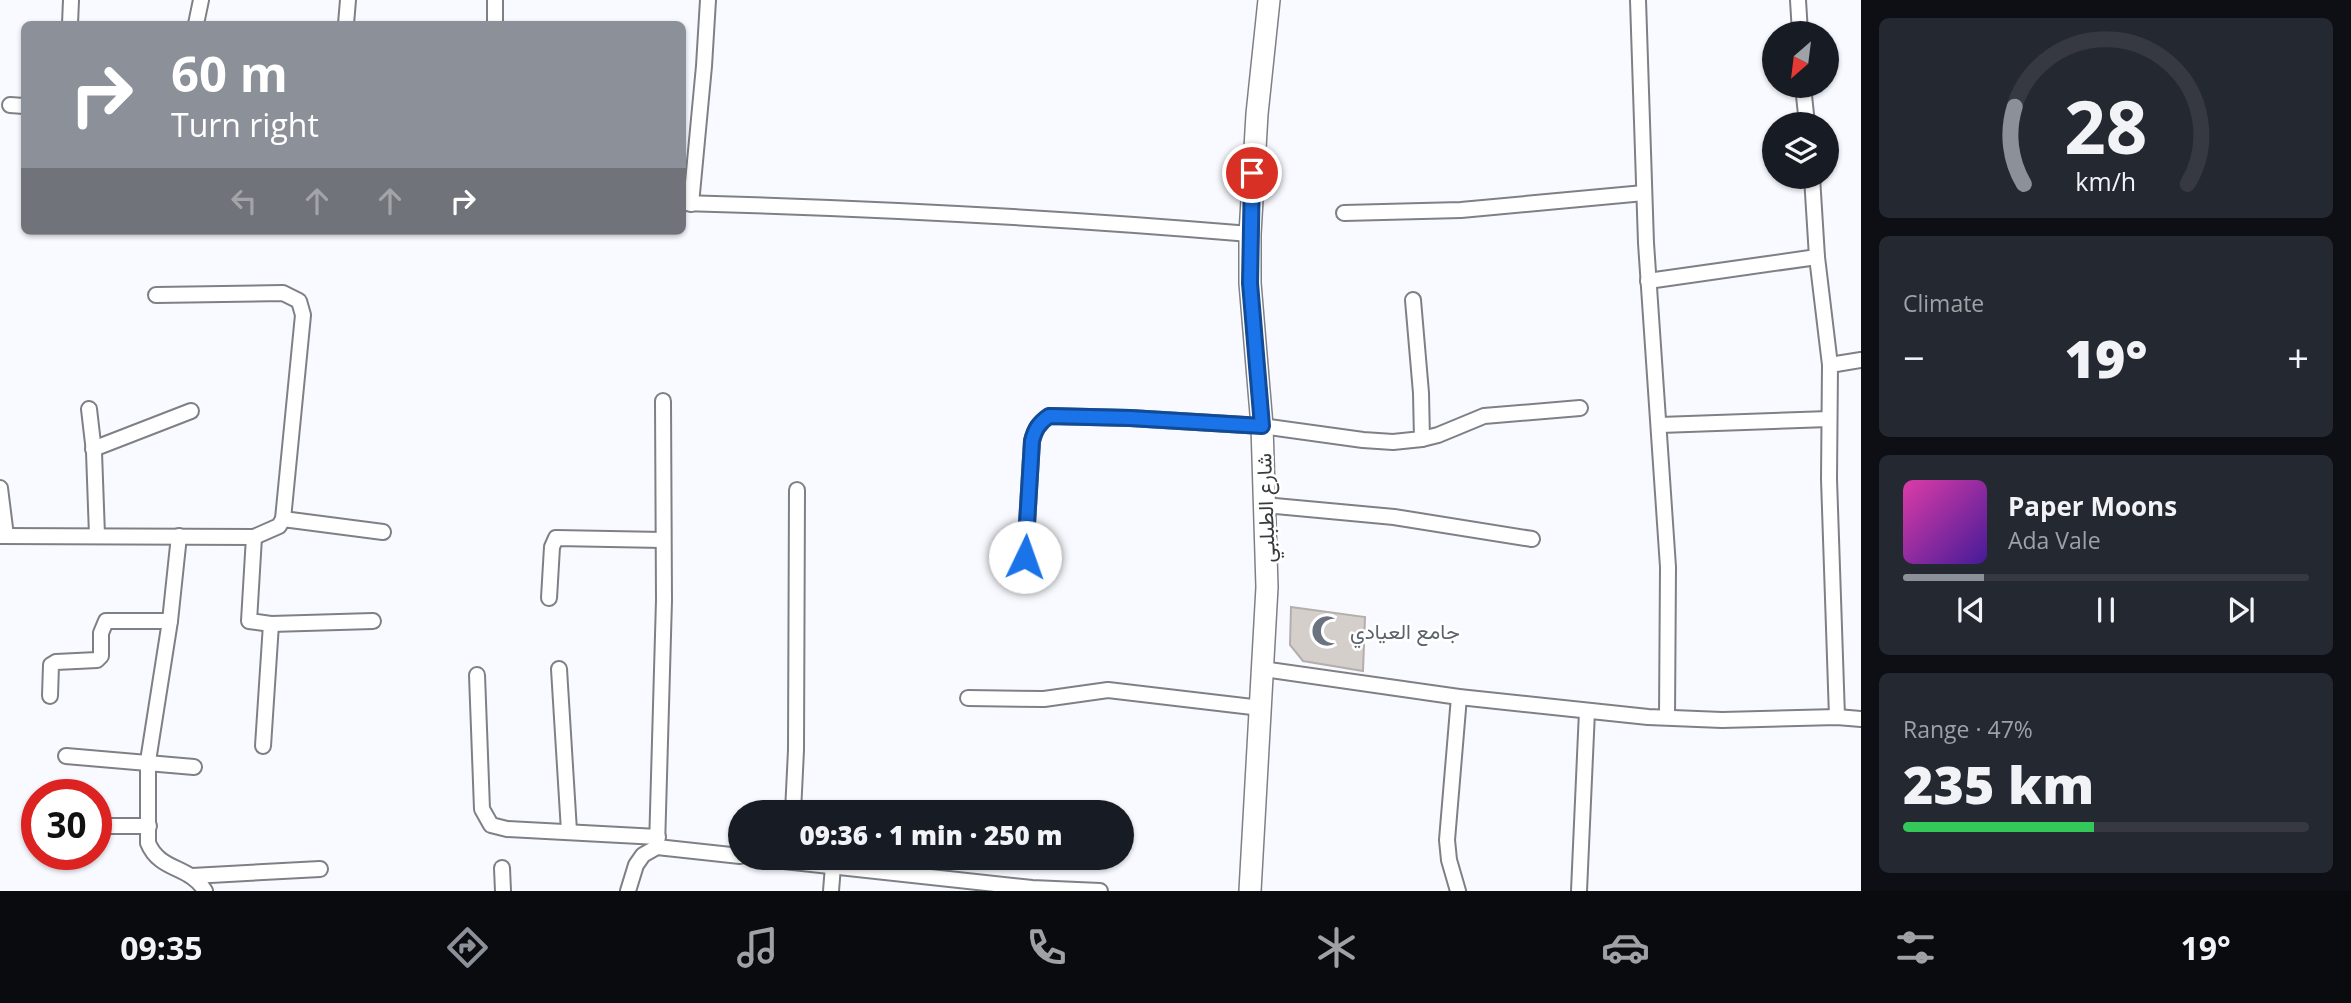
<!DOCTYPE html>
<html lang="en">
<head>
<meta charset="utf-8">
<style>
  body { margin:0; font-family:"Open Sans",Vazirmatn,sans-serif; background:#242831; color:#f1f3f6; height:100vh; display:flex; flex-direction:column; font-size:26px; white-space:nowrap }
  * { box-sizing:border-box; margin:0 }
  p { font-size:23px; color:#9ea1a6 }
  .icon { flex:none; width:38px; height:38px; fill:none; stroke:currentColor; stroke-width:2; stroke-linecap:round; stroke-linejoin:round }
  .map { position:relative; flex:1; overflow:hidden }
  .details { display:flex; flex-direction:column; gap:18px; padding:18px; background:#0d0f14; width:490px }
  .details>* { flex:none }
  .banner { position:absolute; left:21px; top:21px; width:665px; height:214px; border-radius:10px; box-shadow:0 2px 5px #0004; background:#8c9099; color:#fff; overflow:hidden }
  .needle { width:46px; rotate:208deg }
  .tools { position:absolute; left:1762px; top:21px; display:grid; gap:14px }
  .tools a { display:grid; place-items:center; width:77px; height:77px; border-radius:50%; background:#171b24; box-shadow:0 2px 5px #0004; font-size:35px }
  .speed { position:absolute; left:21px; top:779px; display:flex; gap:14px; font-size:35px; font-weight:700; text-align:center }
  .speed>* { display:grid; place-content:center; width:91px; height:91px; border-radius:50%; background:#171b24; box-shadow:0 2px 5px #0004; line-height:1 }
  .speed .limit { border:10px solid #d22; background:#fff; color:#111 }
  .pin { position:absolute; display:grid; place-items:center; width:60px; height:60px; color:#fff; margin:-30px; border:4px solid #fff; border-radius:50%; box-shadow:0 2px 7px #0007 }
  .me { position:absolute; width:77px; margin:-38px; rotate:3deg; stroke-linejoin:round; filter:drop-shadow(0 0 5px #0008) }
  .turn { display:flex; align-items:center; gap:24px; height:147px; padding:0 35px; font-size:32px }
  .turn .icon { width:91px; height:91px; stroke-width:2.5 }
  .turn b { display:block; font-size:49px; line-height:60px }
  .lanes { display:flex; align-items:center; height:66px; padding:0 35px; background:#0003; justify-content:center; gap:35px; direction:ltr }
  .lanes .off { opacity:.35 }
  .big { font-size:52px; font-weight:800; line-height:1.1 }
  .details .card { flex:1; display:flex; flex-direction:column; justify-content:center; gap:10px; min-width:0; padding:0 24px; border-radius:10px; background:#242831 }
  .details .dial { align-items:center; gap:0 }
  .dial svg { height:182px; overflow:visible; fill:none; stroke:#363941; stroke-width:7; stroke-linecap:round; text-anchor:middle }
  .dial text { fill:#f1f3f6; stroke:none }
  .song { display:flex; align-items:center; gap:21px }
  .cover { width:84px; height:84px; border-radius:10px; background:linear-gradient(135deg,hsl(320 70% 55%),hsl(260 70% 35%)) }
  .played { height:7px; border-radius:4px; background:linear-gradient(90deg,#8c9099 20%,#363941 20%) }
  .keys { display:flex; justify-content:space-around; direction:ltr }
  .heat { display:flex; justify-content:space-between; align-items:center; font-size:38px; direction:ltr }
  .charge { height:10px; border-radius:5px; background:linear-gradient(90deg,#34c759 47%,#363941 0) }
  .trip { position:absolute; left:728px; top:800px; width:406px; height:70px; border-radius:35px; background:#171b24; box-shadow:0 2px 5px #0004; font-weight:800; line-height:70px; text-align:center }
  .dock { display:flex; height:112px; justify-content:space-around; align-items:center; background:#090b0e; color:#9ea1a6 }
  .dock .icon { width:49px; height:49px }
  .dock .selected { color:#8c9099 }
  .dock b { font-size:32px; color:#f1f3f6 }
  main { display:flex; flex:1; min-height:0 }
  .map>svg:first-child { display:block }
</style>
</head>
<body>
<main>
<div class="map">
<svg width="1861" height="891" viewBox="0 0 1861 891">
  <rect width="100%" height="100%" fill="#f9faff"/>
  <!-- building -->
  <path fill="#d5cfcc" stroke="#b4aeac" stroke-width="2" d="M1291,607l74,10 -2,54 -60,-10 -13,-16z"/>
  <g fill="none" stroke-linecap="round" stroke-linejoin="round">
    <defs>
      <g id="street">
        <path d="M1638,0l8,243 22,324 -1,150"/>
        <path d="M1798,0l2,33"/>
        <path d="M70,24l1,-24"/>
        <path d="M196,24l5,-24"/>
        <path d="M346,24l2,-24"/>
        <path d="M495,24v-24"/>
        <path d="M1803,86l4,38"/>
        <path d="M10,105l14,1"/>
        <path d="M1812,177l5,80 13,108"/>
        <path d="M682,203c190,5 379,15 568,31"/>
        <path d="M691,204l13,-138 4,-66"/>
        <path d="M1344,213l117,-3 183,-17"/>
        <path d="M1648,281l169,-24"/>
        <path d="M156,295l127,-2 16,8 4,14 -20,204"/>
        <path d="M89,409l5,43 3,83"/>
        <path d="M1660,425l169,-6"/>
        <path d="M1422,439l16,-4 46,-19 96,-8"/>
        <path d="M93,449l98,-38"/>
        <path d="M0,488l6,48"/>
        <path d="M1265,505l129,12 138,22"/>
        <path d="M0,536l254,1 25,-11 4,-7 100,13"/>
        <path d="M179,536l-9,85 -22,140v82c12,29 42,22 57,48"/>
        <path d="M254,537l-5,84 22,3 102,-3"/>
        <path d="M1025,557l7,-116c3,-12 7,-18 17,-25l81,2 132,8 101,14 30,2 29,-3 -1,-46 -8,-93"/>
        <path d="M549,598l3,-51 4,-9 107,2"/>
        <path d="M559,669l10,162"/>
        <path d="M1263,669l196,28 189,20 74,3 115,-3 24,2"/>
        <path d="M477,675l5,134 9,16 16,4 151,8"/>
        <path d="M50,696l1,-31 5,-3 41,-2 4,-4v-23l5,-12h64"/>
        <path d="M968,698l76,1 64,-9 153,18"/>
        <path d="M1837,717l-8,-238 1,-114 31,-5"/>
        <path d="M263,746l8,-122"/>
        <path d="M66,756l128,11"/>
        <path d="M793,812l3,-62 1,-260"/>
        <path d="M96,826h53"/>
        <path d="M657,847l7,-247 -1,-199"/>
        <path d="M756,858l276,30 68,3"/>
        <path d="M502,868l1,23"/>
        <path d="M192,876l128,-7"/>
        <path d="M628,891l8,-26 7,-10 14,-8 83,9"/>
        <path d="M831,891l2,-25"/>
        <path d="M1458,891l-9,-31 -2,-20 12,-143"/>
        <path d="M1579,891l8,-180"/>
      </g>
      <path id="secondary" d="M1250,891l17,-304 -5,-161 -12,-143v-49l7,-120 12,-114"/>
    </defs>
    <!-- street casing -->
    <use href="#street" stroke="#7f8085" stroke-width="18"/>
    <!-- secondary casing -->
    <use href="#secondary" stroke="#7f8085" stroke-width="24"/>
    <!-- street -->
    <use href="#street" stroke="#fff" stroke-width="14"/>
    <!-- secondary -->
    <use href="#secondary" stroke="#fff" stroke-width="21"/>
  </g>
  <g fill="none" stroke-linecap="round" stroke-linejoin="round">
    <defs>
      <path id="route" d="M1025,557l7,-116c3,-12 7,-18 17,-25l81,2 132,8 -12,-143 2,-110"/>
    </defs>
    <!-- route casing -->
    <use href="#route" stroke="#114b97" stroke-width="18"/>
    <!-- route -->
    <use href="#route" stroke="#1a73e8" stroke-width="12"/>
  </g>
  <!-- icons -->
  <defs>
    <symbol id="mosque-bare" viewBox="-9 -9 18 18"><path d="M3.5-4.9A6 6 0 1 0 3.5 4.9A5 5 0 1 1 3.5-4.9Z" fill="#6b7280" stroke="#fff" stroke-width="2.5" paint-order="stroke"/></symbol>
  </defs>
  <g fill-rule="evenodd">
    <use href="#mosque-bare" x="1305" y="609" width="44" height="44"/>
  </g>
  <g text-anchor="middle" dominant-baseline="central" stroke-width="5" stroke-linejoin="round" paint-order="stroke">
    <!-- street labels -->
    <g font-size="21" fill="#393a3c" stroke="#fff">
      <text transform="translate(1265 508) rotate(-92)">شارع الطبلبي</text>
    </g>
    <!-- worship labels -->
    <g font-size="21" fill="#5b616d" stroke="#fff" text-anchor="start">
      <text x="1350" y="631">جامع العيادي</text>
    </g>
  </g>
</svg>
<div class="tools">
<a><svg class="needle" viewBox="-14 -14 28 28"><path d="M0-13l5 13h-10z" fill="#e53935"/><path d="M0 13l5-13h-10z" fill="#9ea1a6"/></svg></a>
<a><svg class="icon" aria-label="layers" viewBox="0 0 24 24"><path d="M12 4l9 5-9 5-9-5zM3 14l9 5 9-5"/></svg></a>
</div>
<div class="speed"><div class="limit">30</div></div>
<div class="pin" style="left:1252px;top:173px;background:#d93025"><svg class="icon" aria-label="arrive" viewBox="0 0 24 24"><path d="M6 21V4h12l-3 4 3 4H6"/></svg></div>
<svg class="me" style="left:1025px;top:557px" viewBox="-20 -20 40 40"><circle r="19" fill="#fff"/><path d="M0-13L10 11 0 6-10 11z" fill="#1a73e8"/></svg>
<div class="trip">09:36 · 1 min · 250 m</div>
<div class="banner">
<div class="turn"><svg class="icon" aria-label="right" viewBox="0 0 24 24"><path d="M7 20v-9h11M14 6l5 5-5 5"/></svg><div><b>60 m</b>Turn right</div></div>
<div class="lanes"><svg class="icon off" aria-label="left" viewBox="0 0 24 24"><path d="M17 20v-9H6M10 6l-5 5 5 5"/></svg><svg class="icon off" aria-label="ahead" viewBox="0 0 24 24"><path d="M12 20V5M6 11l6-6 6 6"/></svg><svg class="icon off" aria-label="ahead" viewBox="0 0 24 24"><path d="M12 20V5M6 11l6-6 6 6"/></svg><svg class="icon" aria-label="right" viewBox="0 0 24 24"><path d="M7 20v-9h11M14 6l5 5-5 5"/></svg></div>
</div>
</div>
<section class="details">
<div class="card dial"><svg viewBox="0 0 100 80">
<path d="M14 69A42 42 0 1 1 86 69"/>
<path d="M14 69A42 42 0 0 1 10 35" stroke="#8c9099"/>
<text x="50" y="56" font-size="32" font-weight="700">28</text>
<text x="50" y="72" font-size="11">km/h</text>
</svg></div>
<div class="card"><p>Climate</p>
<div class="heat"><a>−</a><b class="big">19°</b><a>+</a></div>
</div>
<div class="card">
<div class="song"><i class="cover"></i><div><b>Paper Moons</b><p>Ada Vale</p></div></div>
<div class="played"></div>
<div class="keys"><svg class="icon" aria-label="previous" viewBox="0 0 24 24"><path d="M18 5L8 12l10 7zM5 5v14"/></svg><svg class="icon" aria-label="pause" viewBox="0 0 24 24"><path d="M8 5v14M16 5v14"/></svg><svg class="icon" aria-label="next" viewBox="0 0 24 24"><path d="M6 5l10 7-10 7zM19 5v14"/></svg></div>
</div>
<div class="card"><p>Range · 47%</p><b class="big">235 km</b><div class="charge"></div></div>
</section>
</main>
<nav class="dock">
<b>09:35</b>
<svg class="icon selected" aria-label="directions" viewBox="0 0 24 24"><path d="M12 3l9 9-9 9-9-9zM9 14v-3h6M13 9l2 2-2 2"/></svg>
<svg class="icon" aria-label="music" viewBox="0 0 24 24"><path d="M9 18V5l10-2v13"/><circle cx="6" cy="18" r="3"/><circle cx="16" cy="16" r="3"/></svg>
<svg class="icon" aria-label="phone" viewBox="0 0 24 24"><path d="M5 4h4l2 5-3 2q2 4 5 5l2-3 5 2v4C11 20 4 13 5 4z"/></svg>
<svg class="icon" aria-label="climate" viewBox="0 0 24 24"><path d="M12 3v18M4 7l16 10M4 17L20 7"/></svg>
<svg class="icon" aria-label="car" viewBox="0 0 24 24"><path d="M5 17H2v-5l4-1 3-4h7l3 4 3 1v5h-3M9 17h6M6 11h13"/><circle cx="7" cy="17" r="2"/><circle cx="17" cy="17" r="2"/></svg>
<svg class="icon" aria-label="filters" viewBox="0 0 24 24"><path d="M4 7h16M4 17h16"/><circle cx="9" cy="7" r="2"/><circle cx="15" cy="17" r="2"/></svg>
<b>19°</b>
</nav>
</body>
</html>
